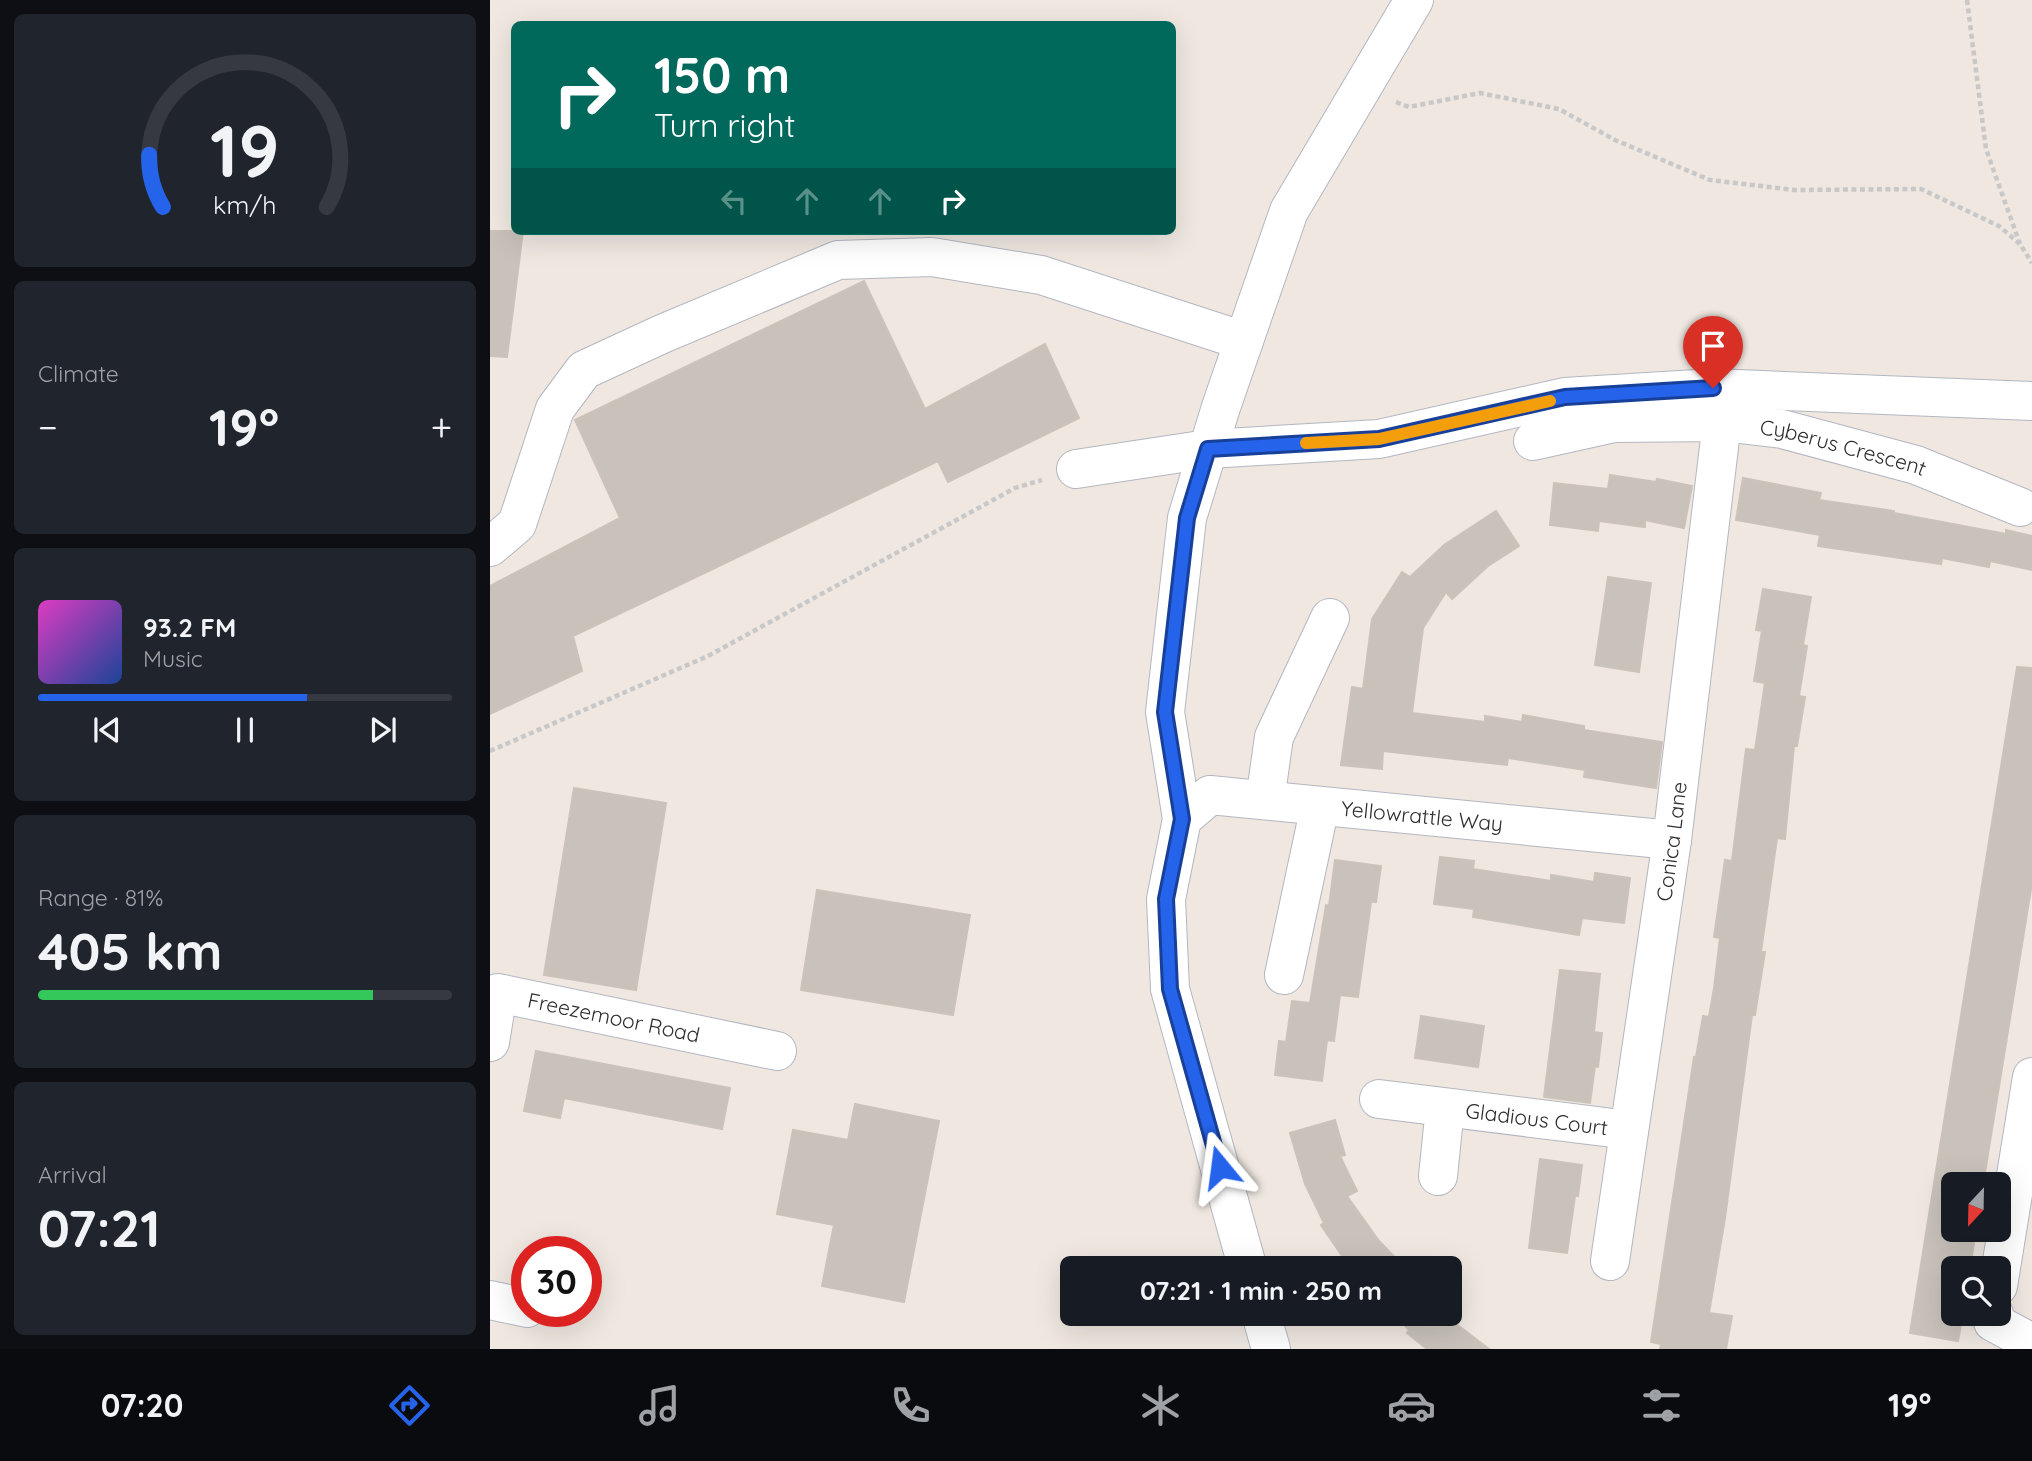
<!DOCTYPE html>
<html lang="en">
<head>
<meta charset="utf-8">
<style>
  body { margin:0; font-family:Quicksand,sans-serif; background:#20242c; color:#f1f3f6; height:100vh; display:flex; flex-direction:column; font-size:26px; white-space:nowrap }
  * { box-sizing:border-box; margin:0 }
  p { font-size:23px; color:#9ea1a6 }
  .icon { flex:none; width:38px; height:38px; fill:none; stroke:currentColor; stroke-width:2; stroke-linecap:round; stroke-linejoin:round }
  .map { position:relative; flex:1; overflow:hidden }
  .sheet { display:flex; flex-direction:column; gap:14px; padding:14px; background:#0d0f14; width:490px }
  .sheet>* { flex:none }
  .top-card { position:absolute; left:21px; top:21px; width:665px; height:214px; border-radius:10px; box-shadow:0 7px 28px #0002; background:#00695c; color:#fff; overflow:hidden }
  .needle { width:46px; rotate:202deg }
  .controls { position:absolute; left:1451px; top:1172px; display:grid; gap:14px }
  .controls a { display:grid; place-items:center; width:70px; height:70px; border-radius:10px; background:#171b24; box-shadow:0 7px 28px #0002; font-size:35px }
  .speed { position:absolute; left:21px; top:1236px; display:flex; gap:14px; font-size:35px; font-weight:700; text-align:center }
  .speed>* { display:grid; place-content:center; width:91px; height:91px; border-radius:50%; background:#171b24; box-shadow:0 7px 28px #0002; line-height:1 }
  .speed .limit { border:10px solid #d22; background:#fff; color:#111 }
  .pin { position:absolute; display:grid; place-items:center; width:60px; height:60px; color:#fff; margin:-72px -30px; border-radius:50% 50% 50% 0; rotate:-45deg; box-shadow:0 0 7px #0007 }
  .pin .icon { rotate:45deg }
  .me { position:absolute; width:77px; margin:-38px; rotate:344deg; stroke-linejoin:round; filter:drop-shadow(0 0 5px #0008) }
  .turn { display:flex; align-items:center; gap:24px; height:147px; padding:0 28px; font-size:32px }
  .turn .icon { width:91px; height:91px; stroke-width:2.5 }
  .turn b { display:block; font-size:49px; line-height:60px }
  .lanes { display:flex; align-items:center; height:66px; padding:0 28px; background:#0003; justify-content:center; gap:35px; direction:ltr }
  .lanes .off { opacity:.35 }
  .big { font-size:52px; font-weight:800; line-height:1.1 }
  .sheet .tile { flex:1; display:flex; flex-direction:column; justify-content:center; gap:10px; min-width:0; padding:0 24px; border-radius:10px; background:#20242c }
  .sheet .dial { align-items:center; gap:0 }
  .dial svg { height:182px; overflow:visible; fill:none; stroke:#363941; stroke-width:7; stroke-linecap:round; text-anchor:middle }
  .dial text { fill:#f1f3f6; stroke:none }
  .song { display:flex; align-items:center; gap:21px }
  .cover { width:84px; height:84px; border-radius:10px; background:linear-gradient(135deg,hsl(310 70% 55%),hsl(220 70% 35%)) }
  .played { height:7px; border-radius:4px; background:linear-gradient(90deg,#2563eb 65%,#363941 65%) }
  .keys { display:flex; justify-content:space-around; direction:ltr }
  .heat { display:flex; justify-content:space-between; align-items:center; font-size:38px; direction:ltr }
  .charge { height:10px; border-radius:5px; background:linear-gradient(90deg,#34c759 81%,#363941 0) }
  .trip { position:absolute; left:570px; top:1256px; width:402px; height:70px; border-radius:10px; background:#171b24; box-shadow:0 7px 28px #0002; font-weight:800; line-height:70px; text-align:center }
  .tab-bar { display:flex; height:112px; justify-content:space-around; align-items:center; background:#090b0e; color:#9ea1a6 }
  .tab-bar .icon { width:49px; height:49px }
  .tab-bar .active { color:#2563eb }
  .tab-bar b { font-size:32px; color:#f1f3f6 }
  main { display:flex; flex:1; min-height:0 }
  .map>svg:first-child { display:block }
</style>
</head>
<body>
<main>
<section class="sheet">
<div class="tile dial"><svg viewBox="0 0 100 80">
<path d="M14 69A42 42 0 1 1 86 69"/>
<path d="M14 69A42 42 0 0 1 8 46" stroke="#2563eb"/>
<text x="50" y="56" font-size="32" font-weight="700">19</text>
<text x="50" y="72" font-size="11">km/h</text>
</svg></div>
<div class="tile"><p>Climate</p>
<div class="heat"><a>−</a><b class="big">19°</b><a>+</a></div>
</div>
<div class="tile">
<div class="song"><i class="cover"></i><div><b>93.2 FM</b><p>Music</p></div></div>
<div class="played"></div>
<div class="keys"><svg class="icon" aria-label="previous" viewBox="0 0 24 24"><path d="M18 5L8 12l10 7zM5 5v14"/></svg><svg class="icon" aria-label="pause" viewBox="0 0 24 24"><path d="M8 5v14M16 5v14"/></svg><svg class="icon" aria-label="next" viewBox="0 0 24 24"><path d="M6 5l10 7-10 7zM19 5v14"/></svg></div>
</div>
<div class="tile"><p>Range · 81%</p><b class="big">405 km</b><div class="charge"></div></div>
<div class="tile"><p>Arrival</p><b class="big">07:21</b></div>
</section>
<div class="map">
<svg width="1542" height="1349" viewBox="0 0 1542 1349">
  <rect width="100%" height="100%" fill="#efe7e0"/>
  <!-- building -->
  <g fill="#c8c2bb" stroke="#cbc3b9" stroke-width="2">
    <path d="M0,231h33l-16,126 -17,-1z"/>
    <path d="M374,281l61,128 120,-65 34,74 -131,64 -10,-21 -365,175 9,35 -92,43v-128l130,-68 -45,-98z"/>
    <path d="M1120,475l46,7 1,-3 35,7 -8,42 -39,-8v7l-46,-6 -1,10 -48,-6 4,-42 54,6z"/>
    <path d="M1253,478l78,15 -2,7 75,11v2l112,21v-4l26,6v34l-42,-9 -1,6 -47,-9 -1,6 -123,-18 2,-11 -84,-15z"/>
    <path d="M1006,511l23,35 -31,20 -36,33 -6,-7 -23,36 -11,85 73,9v-6l37,6 1,-7 61,11v4l78,12 -6,46 -72,-11 1,-7 -77,-12 -1,7 -124,-14 -1,18 -41,-4 11,-78 11,2 9,-70 30,-47 8,5 34,-32z"/>
    <path d="M1118,577l43,6 -12,89 -44,-7z"/>
    <path d="M1273,589l48,8 -8,48 4,1 -8,50 6,1 -8,49h-3l-9,93 -8,-1 -16,114h4l-10,63h-3l-27,203 -16,95 23,3 -6,33h-66l1,-5 -10,-2 43,-285h2l7,-41 6,1 5,-29 6,-50 -6,-1 11,-77 7,1 14,-112 9,1 10,-67 -11,-2 8,-50 -6,-1z"/>
    <path d="M1527,667l15,1v215l-49,302h-30v45h23l-6,39h-17v45h10l-5,27 -48,-8z"/>
    <path d="M84,788l92,15 -30,187 -92,-15z"/>
    <path d="M950,857l34,4 -1,8 78,12v-6l43,7 1,-9 35,5 -6,45 -42,-5 -3,17 -106,-18 1,-8 -40,-5z"/>
    <path d="M845,860l46,6 -5,36h-5l-13,95 -18,-2 -6,46 -7,-1 -5,41 -47,-6 4,-34 7,1 6,-41 18,2 16,-98 3,1z"/>
    <path d="M327,890l153,25 -17,100 -152,-25z"/>
    <path d="M1070,970l40,4 -6,58 8,1 -4,34 -3,-1 -5,37 -46,-6z"/>
    <path d="M931,1016l63,10 -6,41 -63,-9z"/>
    <path d="M46,1051l194,37 -8,41 -158,-31 -4,20 -36,-7z"/>
    <path d="M365,1104l84,17 -35,181 -82,-16 12,-61 -57,-11 16,-84 55,10z"/>
    <path d="M845,1120l10,35 -5,1 17,35 -10,5 32,45 27,28h-55l-30,-44 3,-2 -19,-39 -15,-51z"/>
    <path d="M1050,1159l42,6 -4,31h-3l-8,57 -38,-5z"/>
    <path d="M904,1314h49l46,35h-62l-20,-16 2,-3z"/>
  </g>
  <g fill="none" stroke-linecap="round" stroke-linejoin="round">
    <defs>
      <g id="minor">
        <path id="s1" d="M1043,441l81,-18 108,-1 60,7 134,36 104,42"/>
        <path d="M586,469l132,-20 171,-10 186,-42 148,-9 319,13"/>
        <path d="M0,547l27,-23 38,-115 29,-39 78,-36 176,-74 94,-3 109,18 203,66"/>
        <path d="M775,800l9,-63 56,-119"/>
        <path id="s2" d="M692,819l28,-24 462,45"/>
        <path d="M794,975l36,-169"/>
        <path id="s3" d="M0,1042l8,-49 279,58"/>
        <path id="s4" d="M889,1099l250,31"/>
        <path d="M948,1176l7,-68"/>
        <path id="s5" d="M1120,1261l62,-421 50,-418"/>
        <path d="M758,1269l-78,-280 -4,-90 16,-80 -17,-107 22,-194 34,-111 68,-196 125,-211"/>
        <path d="M1508,1286l34,-209"/>
        <path d="M0,1300l37,8"/>
        <path d="M771,1314l10,35"/>
        <path d="M1504,1314l-1,8 39,21"/>
      </g>
    </defs>
    <!-- minor casing -->
    <use href="#minor" stroke="#b3b7c1" stroke-width="40"/>
    <!-- path -->
    <g stroke="#c8c8c8" stroke-width="4.5" stroke-dasharray="5 3.5" stroke-linecap="butt">
      <path d="M1477,0l19,149 34,95"/>
      <path d="M906,102l13,5 71,-14 79,16 56,31 95,40 85,10 126,-1 78,37 21,18 12,19"/>
      <path d="M0,751l218,-95 307,-168 27,-8"/>
    </g>
    <!-- minor -->
    <use href="#minor" stroke="#fff" stroke-width="38"/>
  </g>
  <g fill="none" stroke-linecap="round" stroke-linejoin="round">
    <defs>
      <path id="route" d="M730,1167l-50,-178 -4,-90 16,-80 -17,-107 22,-194 21,-69 171,-10 186,-42 148,-9"/>
    </defs>
    <!-- route casing -->
    <use href="#route" stroke="#184099" stroke-width="18"/>
    <!-- route -->
    <use href="#route" stroke="#2563eb" stroke-width="12"/>
    <!-- slow -->
    <path stroke="#f59e0b" stroke-width="12" d="M816,443l73,-4 171,-38"/>
  </g>
  <g text-anchor="middle" dominant-baseline="central" stroke-width="6" stroke-linejoin="round" paint-order="stroke">
    <!-- street labels -->
    <g font-size="21" fill="#2d2d2d" stroke="#fff">
      <text stroke="none"><textPath href="#s1" startOffset="315">Cyberus Crescent</textPath></text>
      <text stroke="none"><textPath href="#s2" startOffset="250">Yellowrattle Way</textPath></text>
      <text stroke="none"><textPath href="#s5" startOffset="424">Conica Lane</textPath></text>
      <text stroke="none"><textPath href="#s3" startOffset="168">Freezemoor Road</textPath></text>
      <text stroke="none"><textPath href="#s4" startOffset="159">Gladious Court</textPath></text>
    </g>
  </g>
</svg>
<div class="controls">
<a><svg class="needle" viewBox="-14 -14 28 28"><path d="M0-13l5 13h-10z" fill="#e53935"/><path d="M0 13l5-13h-10z" fill="#9ea1a6"/></svg></a>
<a><svg class="icon" aria-label="search" viewBox="0 0 24 24"><circle cx="10" cy="10" r="6"/><path d="M15 15l6 6"/></svg></a>
</div>
<div class="speed"><div class="limit">30</div></div>
<div class="pin" style="left:1223px;top:388px;background:#d93025"><svg class="icon" aria-label="arrive" viewBox="0 0 24 24"><path d="M6 21V4h12l-3 4 3 4H6"/></svg></div>
<svg class="me" style="left:730px;top:1167px" viewBox="-20 -20 40 40"><path d="M0-17L14 15 0 8-14 15z" fill="#2563eb" stroke="#fff" stroke-width="4"/></svg>
<div class="trip">07:21 · 1 min · 250 m</div>
<div class="top-card">
<div class="turn"><svg class="icon" aria-label="right" viewBox="0 0 24 24"><path d="M7 20v-9h11M14 6l5 5-5 5"/></svg><div><b>150 m</b>Turn right</div></div>
<div class="lanes"><svg class="icon off" aria-label="left" viewBox="0 0 24 24"><path d="M17 20v-9H6M10 6l-5 5 5 5"/></svg><svg class="icon off" aria-label="ahead" viewBox="0 0 24 24"><path d="M12 20V5M6 11l6-6 6 6"/></svg><svg class="icon off" aria-label="ahead" viewBox="0 0 24 24"><path d="M12 20V5M6 11l6-6 6 6"/></svg><svg class="icon" aria-label="right" viewBox="0 0 24 24"><path d="M7 20v-9h11M14 6l5 5-5 5"/></svg></div>
</div>
</div>
</main>
<nav class="tab-bar">
<b>07:20</b>
<svg class="icon active" aria-label="directions" viewBox="0 0 24 24"><path d="M12 3l9 9-9 9-9-9zM9 14v-3h6M13 9l2 2-2 2"/></svg>
<svg class="icon" aria-label="music" viewBox="0 0 24 24"><path d="M9 18V5l10-2v13"/><circle cx="6" cy="18" r="3"/><circle cx="16" cy="16" r="3"/></svg>
<svg class="icon" aria-label="phone" viewBox="0 0 24 24"><path d="M5 4h4l2 5-3 2q2 4 5 5l2-3 5 2v4C11 20 4 13 5 4z"/></svg>
<svg class="icon" aria-label="climate" viewBox="0 0 24 24"><path d="M12 3v18M4 7l16 10M4 17L20 7"/></svg>
<svg class="icon" aria-label="car" viewBox="0 0 24 24"><path d="M5 17H2v-5l4-1 3-4h7l3 4 3 1v5h-3M9 17h6M6 11h13"/><circle cx="7" cy="17" r="2"/><circle cx="17" cy="17" r="2"/></svg>
<svg class="icon" aria-label="filters" viewBox="0 0 24 24"><path d="M4 7h16M4 17h16"/><circle cx="9" cy="7" r="2"/><circle cx="15" cy="17" r="2"/></svg>
<b>19°</b>
</nav>
</body>
</html>
